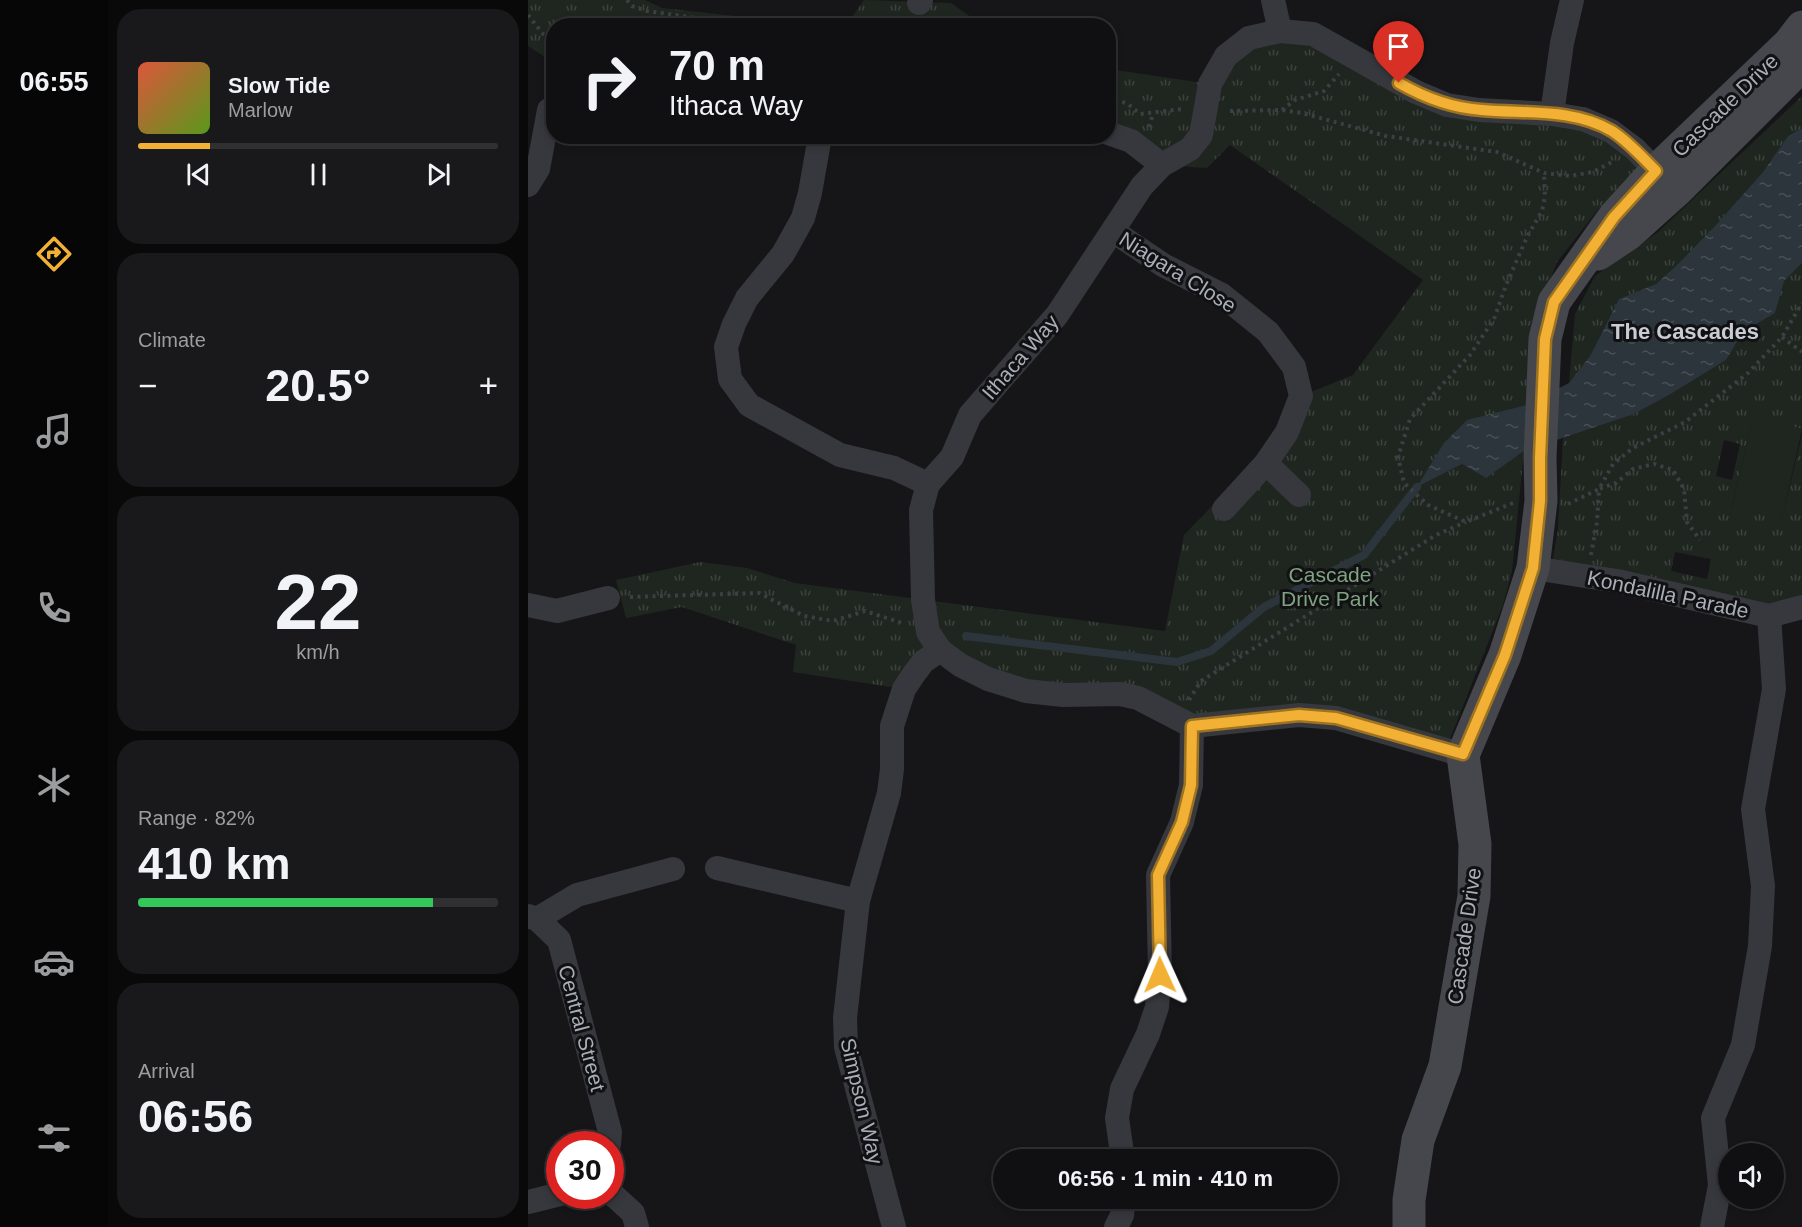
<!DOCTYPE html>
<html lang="en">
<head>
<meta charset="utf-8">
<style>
  body { margin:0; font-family:Arial,sans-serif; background:#19191b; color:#f1f3f6; height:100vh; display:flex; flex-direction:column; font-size:22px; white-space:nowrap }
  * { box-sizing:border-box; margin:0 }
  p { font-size:20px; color:#9c9d9f }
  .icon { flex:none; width:33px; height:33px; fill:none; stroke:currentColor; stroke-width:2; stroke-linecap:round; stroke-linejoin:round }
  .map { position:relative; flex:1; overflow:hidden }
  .drawer { display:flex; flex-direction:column; gap:9px; padding:9px; background:#09090a; width:420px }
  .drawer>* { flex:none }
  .guide { position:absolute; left:18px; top:18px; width:570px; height:126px; border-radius:24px; box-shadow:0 3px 9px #0003,0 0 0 2px #303032; background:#101012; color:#f1f3f6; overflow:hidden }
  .controls { position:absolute; left:1190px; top:1143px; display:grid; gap:12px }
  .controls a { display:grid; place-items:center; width:66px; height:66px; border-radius:50%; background:#101012; box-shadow:0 3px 9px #0003,0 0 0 2px #303032; font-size:30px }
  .speed { position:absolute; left:18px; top:1131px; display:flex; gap:12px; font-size:30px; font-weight:700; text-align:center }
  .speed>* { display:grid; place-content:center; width:78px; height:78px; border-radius:50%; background:#101012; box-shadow:0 3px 9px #0003,0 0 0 2px #303032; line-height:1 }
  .speed .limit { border:9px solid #d22; background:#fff; color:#111 }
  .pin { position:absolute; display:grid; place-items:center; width:51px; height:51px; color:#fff; margin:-62px -26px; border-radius:50% 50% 50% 0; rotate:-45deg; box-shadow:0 0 6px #0007 }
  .pin .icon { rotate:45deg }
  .me { position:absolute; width:66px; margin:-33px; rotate:359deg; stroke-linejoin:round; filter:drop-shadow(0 0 4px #0008) }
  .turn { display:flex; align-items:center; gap:21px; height:126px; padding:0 24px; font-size:27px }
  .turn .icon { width:78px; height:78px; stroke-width:2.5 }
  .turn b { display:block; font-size:42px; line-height:51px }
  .big { font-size:45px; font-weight:700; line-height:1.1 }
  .drawer .widget { flex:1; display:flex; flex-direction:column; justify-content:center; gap:9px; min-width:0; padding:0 21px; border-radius:24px; background:#19191b }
  .drawer .dial { align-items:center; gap:0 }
  .dial b { font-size:78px; line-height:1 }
  .song { display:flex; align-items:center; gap:18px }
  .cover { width:72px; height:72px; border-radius:9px; background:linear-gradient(135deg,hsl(10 70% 55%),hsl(90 70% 35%)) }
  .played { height:6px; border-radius:3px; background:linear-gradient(90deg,#f2b134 20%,#303032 20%) }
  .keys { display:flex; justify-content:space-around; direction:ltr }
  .heat { display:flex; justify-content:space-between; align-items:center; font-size:33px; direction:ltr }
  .charge { height:9px; border-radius:4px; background:linear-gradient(90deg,#34c759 82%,#303032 0) }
  .trip { position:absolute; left:465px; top:1149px; width:345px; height:60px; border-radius:30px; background:#101012; box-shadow:0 3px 9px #0003,0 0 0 2px #303032; font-weight:700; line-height:60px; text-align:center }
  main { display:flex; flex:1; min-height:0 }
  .dock { display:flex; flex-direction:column; width:108px; justify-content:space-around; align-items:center; background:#060607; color:#9c9d9f }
  .dock .icon { width:42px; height:42px }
  .dock .on { color:#f2b134 }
  .dock b { font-size:27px; color:#f1f3f6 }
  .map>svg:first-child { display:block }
</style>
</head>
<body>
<main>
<nav class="dock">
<b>06:55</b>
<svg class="icon on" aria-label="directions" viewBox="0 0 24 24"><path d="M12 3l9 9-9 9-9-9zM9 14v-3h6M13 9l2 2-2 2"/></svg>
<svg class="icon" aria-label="music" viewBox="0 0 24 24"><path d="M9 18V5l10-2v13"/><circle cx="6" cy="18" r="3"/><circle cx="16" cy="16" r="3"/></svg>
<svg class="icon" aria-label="phone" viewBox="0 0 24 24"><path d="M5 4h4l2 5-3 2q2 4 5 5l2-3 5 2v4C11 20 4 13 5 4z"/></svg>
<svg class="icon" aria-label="climate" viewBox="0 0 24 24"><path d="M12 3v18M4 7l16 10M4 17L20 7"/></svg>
<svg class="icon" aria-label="car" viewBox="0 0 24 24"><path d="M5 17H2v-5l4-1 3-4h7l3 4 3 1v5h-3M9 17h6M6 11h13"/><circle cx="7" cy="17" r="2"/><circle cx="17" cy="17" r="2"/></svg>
<svg class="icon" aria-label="filters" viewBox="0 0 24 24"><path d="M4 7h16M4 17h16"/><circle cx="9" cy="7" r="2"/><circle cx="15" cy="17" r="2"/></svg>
</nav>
<section class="drawer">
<div class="widget">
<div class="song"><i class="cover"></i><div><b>Slow Tide</b><p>Marlow</p></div></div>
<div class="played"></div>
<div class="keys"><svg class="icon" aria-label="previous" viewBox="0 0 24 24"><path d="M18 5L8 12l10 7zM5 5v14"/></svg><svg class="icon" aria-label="pause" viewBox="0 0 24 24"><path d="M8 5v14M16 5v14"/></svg><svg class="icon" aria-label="next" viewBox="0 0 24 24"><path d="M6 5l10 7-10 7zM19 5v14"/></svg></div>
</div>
<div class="widget"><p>Climate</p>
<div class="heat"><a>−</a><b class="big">20.5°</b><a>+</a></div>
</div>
<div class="widget dial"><b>22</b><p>km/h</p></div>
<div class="widget"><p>Range · 82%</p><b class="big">410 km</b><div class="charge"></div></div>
<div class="widget"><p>Arrival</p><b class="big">06:56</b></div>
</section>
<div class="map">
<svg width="1274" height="1227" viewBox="0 0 1274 1227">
  <defs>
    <pattern id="park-tufts" width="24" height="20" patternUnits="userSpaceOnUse" patternTransform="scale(1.5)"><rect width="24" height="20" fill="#1e261f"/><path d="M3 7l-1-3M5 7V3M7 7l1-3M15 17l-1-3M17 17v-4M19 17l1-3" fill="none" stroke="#3c433d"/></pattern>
    <pattern id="water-ripples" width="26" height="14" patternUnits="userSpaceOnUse" patternTransform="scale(1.5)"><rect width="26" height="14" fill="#2c353c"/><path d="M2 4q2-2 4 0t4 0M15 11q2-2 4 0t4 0" fill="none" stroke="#485056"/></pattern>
  </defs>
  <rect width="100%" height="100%" fill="#161618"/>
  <!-- park -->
  <g fill="url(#park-tufts)" fill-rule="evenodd">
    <path d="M0,0h117l17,8 155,17 -263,1 -1,36 -25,-16z"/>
    <path d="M336,0l87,3 31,22 -136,1z"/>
    <path d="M752,31l136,61 136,22 93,45 -48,52 -40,51 -16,42 -14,101 -108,81 43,-22 24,14 38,-27 -12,120 -9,34 -57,144 -110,-31 -144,8 -54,-28 -75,-3 -123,-45 -36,39 -111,-17 3,-27 -114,-38 -56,11 -10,-38 84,-18 47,6 48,15 370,48 19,-96 31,-32 8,6 78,-113 52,-21 70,-95 -193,-135 -23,23 -45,-3 -53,-32v-64l101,15 16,-28z"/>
    <path d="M1274,96v32l-14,8 -25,36 -48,54 -39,40 -20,18 -37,15 -29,57 -21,27 6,-69 20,-38 63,-44z"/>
    <path d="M1274,263v166l-49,-11 -21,88 50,12 20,-83v172l-33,9 -218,-45 7,-42 5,-91 71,-24 35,-19 57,-35 17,-28 32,-19 9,-32zM1196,440l16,4 -8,36 -16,-4zM1147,552l36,7 -4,20 -36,-8z"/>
  </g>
  <!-- pitch -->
  <path fill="#1e261f" d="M1225,417l49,12 -20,90 -50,-12z"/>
  <!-- water -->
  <path fill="url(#water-ripples)" d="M1274,128v135l-18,18 -9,32 -32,19 -17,28 -57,35 -35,19 -110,37 -38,27 -24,-14 -45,23 27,-44 23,-23 60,-15 42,-22 21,-27 29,-57 37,-15 20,-18 39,-40 48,-54 25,-36z"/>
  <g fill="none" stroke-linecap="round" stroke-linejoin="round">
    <!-- stream -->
    <path stroke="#2c353c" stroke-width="8" d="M438,636l211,26 34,-11 53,-44 100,-52 53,-68"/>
    <!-- path -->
    <g stroke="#3d3f44" stroke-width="4" stroke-dasharray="3 4.5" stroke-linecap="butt">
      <path d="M99,0l5,6 15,5 91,13"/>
      <path d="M0,15l15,19 11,5"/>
      <path d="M409,18l8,8"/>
      <path d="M208,25l11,1"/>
      <path d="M580,97l20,7 12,10 43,-5"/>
      <path d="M754,110l13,-10 29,-9 15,-17"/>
      <path d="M702,111l52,-1 20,3 84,23 111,16 47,21 26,3 23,-4 19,-10"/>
      <path d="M621,127l4,-13"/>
      <path d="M1254,337l20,15"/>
      <path d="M985,503l-47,19 -38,-17 -24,-22 -6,-26 12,-38 60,-64 24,-36 12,-34 21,-48 15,-26 3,-14 -1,-24"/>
      <path d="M1040,504l31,-15 14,-25 20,-16 52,-26 63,-49 34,-36 20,-34"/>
      <path d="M1063,555l6,-33 2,-33 17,-6 17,-14 21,-5 19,6 11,19 3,33 13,18"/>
      <path d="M102,597l129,-4 45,23 29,5 32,-10 34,11 3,4"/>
      <path d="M661,700l12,-19 235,-146 30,-13"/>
    </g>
    <!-- street -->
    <g stroke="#37383d" stroke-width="24">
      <path d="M745,0l7,31"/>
      <path d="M391,3l2,-3"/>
      <path d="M1024,114l10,-71 10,-43"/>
      <path d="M580,133l23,8 31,24"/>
      <path d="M292,136l-10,57 -7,25 -20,36 -36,44 -13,26 -8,23 4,32 19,26 91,50 54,13 34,16"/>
      <path d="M0,185l10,-16 11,-59"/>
      <path d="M585,231l50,34 59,30 46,37 26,35 7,29 -14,36 -21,31 -42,46"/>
      <path d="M738,463l33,32"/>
      <path d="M1005,568l84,13 152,35 33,-9"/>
      <path d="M0,605l29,6 51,-13"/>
      <path d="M935,755l-127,-37 -37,-3 -107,11 -54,-28 -18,-4 -57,1 -37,-4 -38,-12 -28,-14 -20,-15 -12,-18 -5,-32 -2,-90 7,-26 24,-27 18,-42 87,-100 85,-129 20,-21 28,-16 11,-14 9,-51 16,-28 23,-18 31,-7 33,3 103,58 31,13 32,5 73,4 31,5 28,12 24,18 33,34"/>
      <path d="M189,868l141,33"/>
      <path d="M0,916l9,3 22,21 51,192 -1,12"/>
      <path d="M9,919l40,-24 96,-26"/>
      <path d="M595,1160l-6,-42 5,-29 26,-55 9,-27 3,-32 -2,-100 24,-53 9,-37 1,-59"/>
      <path d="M82,1192l23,21 4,14"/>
      <path d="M0,1202l32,-8"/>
      <path d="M366,1227l-48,-180 -1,-29 13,-117 31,-108 3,-24v-43l12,-37 10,-15 9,-12 17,-12"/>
      <path d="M588,1227l6,-12 2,-17"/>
      <path d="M1184,1227l8,-42 -7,-67 30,-73 17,-99 3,-60 -10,-77 21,-120 -5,-73"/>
    </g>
    <!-- secondary -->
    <g stroke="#45474d" stroke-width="33">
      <path d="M1070,254l30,-20 48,-43 126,-126"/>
      <path d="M881,1227v-27l9,-60 27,-74 29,-170 1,-52 -12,-89 42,-100 28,-87 8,-67 -1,-43 5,-119 9,-37 60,-85 42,-46 133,-127 13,-17"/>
    </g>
  </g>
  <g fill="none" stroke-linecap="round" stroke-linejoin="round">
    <defs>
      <path id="route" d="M632,975l-2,-100 24,-53 9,-37 1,-59 107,-11 37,3 127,36 42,-99 28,-87 7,-67v-43l5,-119 9,-37 60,-85 42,-46c-14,-14 -27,-29 -44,-40 -39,-23 -87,-17 -130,-21 -30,-2 -57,-12 -83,-27"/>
    </defs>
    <!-- route casing -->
    <use href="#route" stroke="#9d7322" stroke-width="15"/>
    <!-- route -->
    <use href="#route" stroke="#f2b134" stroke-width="10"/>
  </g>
  <g text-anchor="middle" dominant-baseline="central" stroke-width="6" stroke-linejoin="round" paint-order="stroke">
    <!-- street labels -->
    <g font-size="21" fill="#a8adb8" stroke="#111113">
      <text transform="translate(1197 105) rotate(-44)">Cascade Drive</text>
      <text transform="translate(650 272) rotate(32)">Niagara Close</text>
      <text transform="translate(492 357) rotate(-49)">Ithaca Way</text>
      <text transform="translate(1140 594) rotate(12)">Kondalilla Parade</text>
      <text transform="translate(936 936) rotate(-82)">Cascade Drive</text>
      <text transform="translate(54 1028) rotate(75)">Central Street</text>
      <text transform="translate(334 1101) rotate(77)">Simpson Way</text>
    </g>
    <!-- park labels -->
    <g font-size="21" fill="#7fa381" stroke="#111113">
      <text x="802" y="574">Cascade<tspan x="802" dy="24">Drive Park</tspan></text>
    </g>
    <!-- neighbourhood labels -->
    <g font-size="22" font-weight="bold" fill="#c9ccd4" stroke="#111113">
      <text x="1157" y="331">The Cascades</text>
    </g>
  </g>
</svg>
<div class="controls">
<a><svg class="icon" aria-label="sound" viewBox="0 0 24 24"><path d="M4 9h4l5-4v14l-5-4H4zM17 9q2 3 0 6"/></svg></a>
</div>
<div class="speed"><div class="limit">30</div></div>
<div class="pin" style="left:871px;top:83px;background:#d93025"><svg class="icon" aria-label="arrive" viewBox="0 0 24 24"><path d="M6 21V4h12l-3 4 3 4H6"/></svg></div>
<svg class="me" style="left:632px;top:975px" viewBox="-20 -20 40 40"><path d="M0-17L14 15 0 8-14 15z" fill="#f2b134" stroke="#fff" stroke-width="4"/></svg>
<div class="trip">06:56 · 1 min · 410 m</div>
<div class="guide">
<div class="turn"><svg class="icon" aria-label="right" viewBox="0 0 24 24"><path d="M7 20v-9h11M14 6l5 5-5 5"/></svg><div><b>70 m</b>Ithaca Way</div></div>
</div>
</div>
</main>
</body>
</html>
